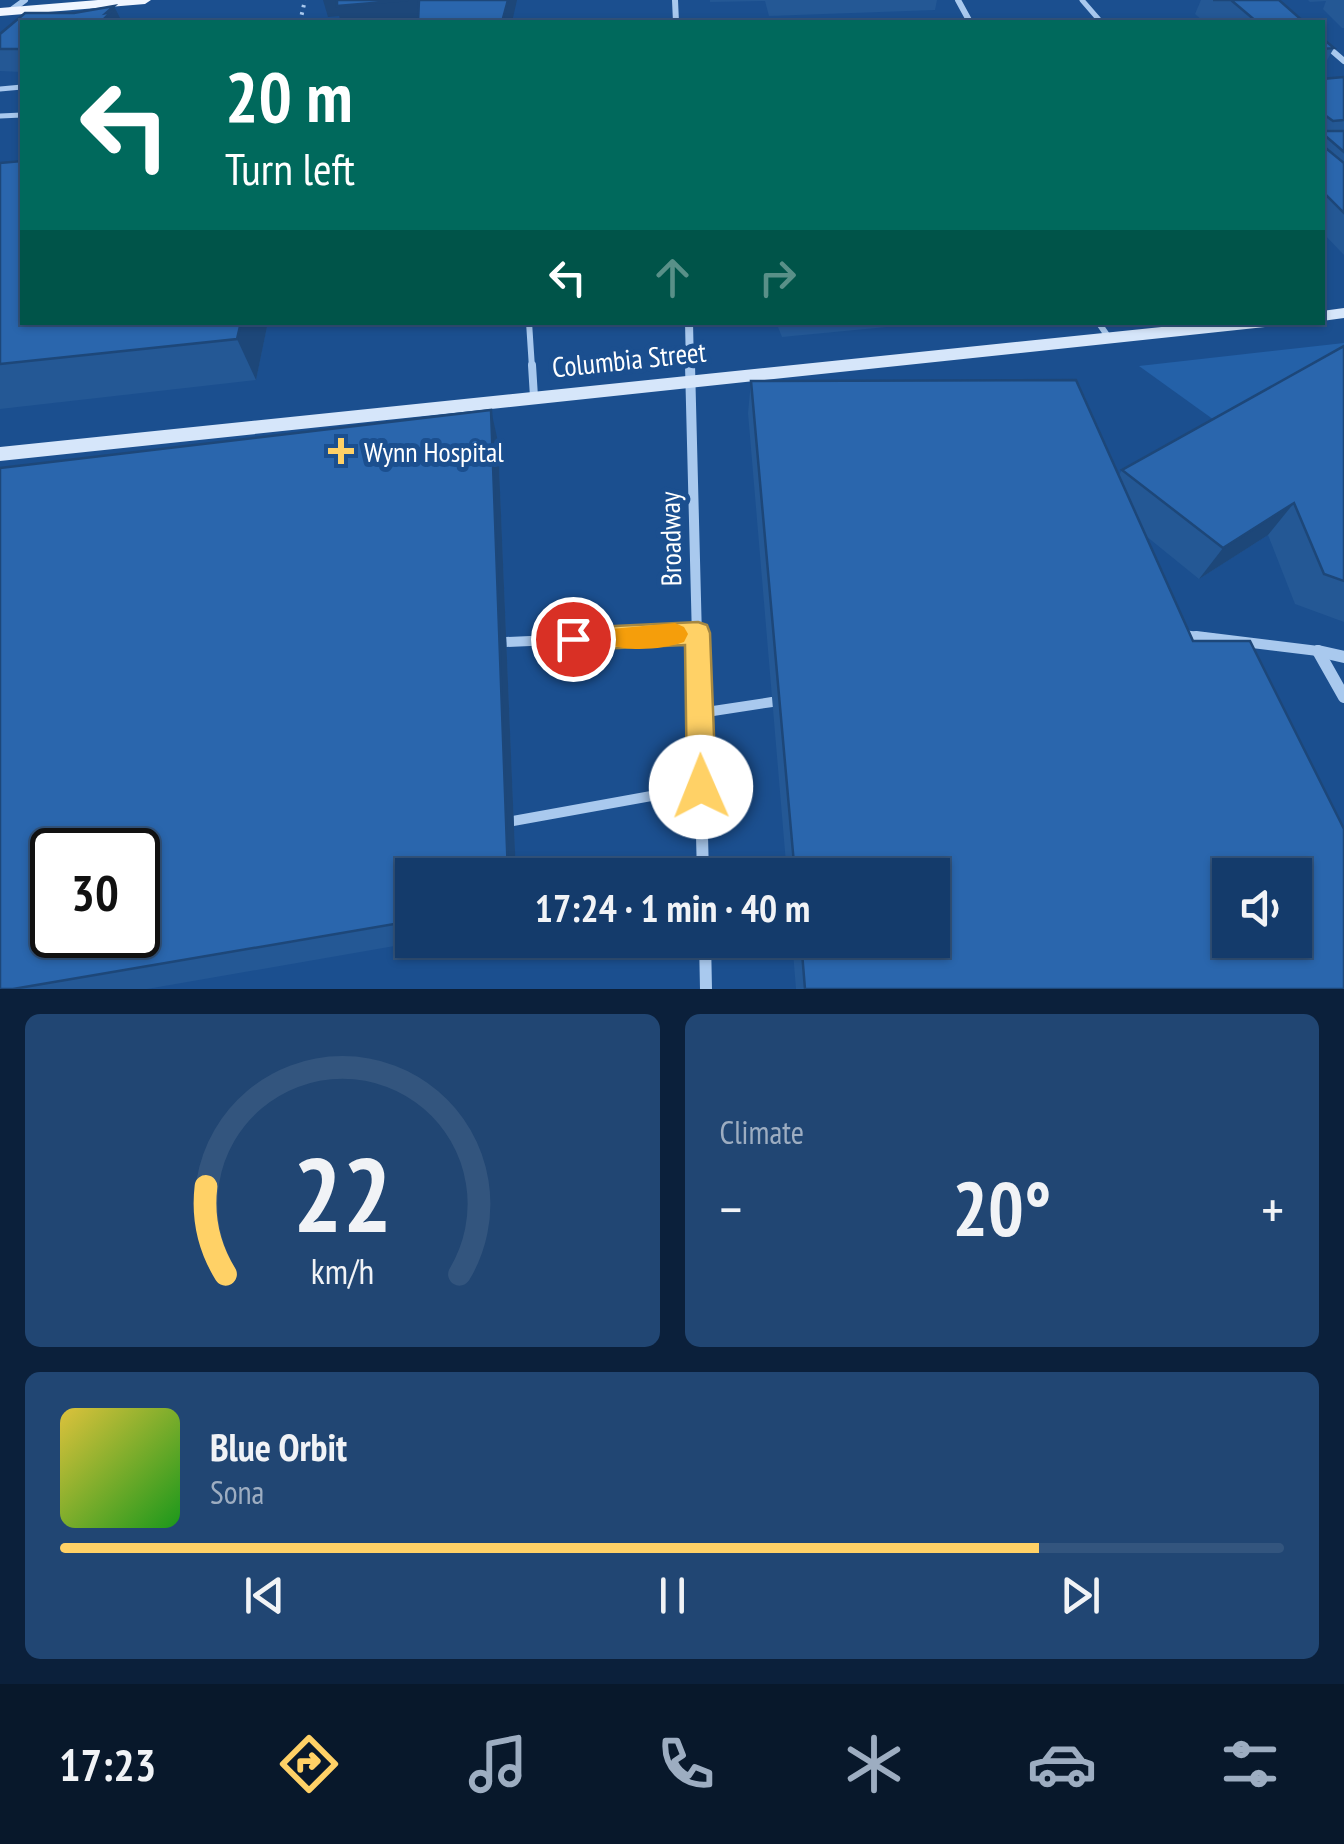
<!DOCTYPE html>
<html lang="en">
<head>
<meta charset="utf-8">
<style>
  body { margin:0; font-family:"PT Sans Narrow",sans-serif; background:#214673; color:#f1f3f6; height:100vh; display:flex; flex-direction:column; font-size:38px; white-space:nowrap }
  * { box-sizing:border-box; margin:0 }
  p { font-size:32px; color:#9dadc1 }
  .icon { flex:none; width:55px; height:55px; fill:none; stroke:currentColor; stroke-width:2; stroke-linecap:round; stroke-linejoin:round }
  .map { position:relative; height:989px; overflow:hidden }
  .panel { display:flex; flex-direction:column; gap:25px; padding:25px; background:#0b203b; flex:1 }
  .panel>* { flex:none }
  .banner { position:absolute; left:20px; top:20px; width:1305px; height:305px; border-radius:0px; box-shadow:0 2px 8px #0004,0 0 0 2px #33557e; background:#00695c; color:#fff; overflow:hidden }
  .controls { position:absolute; left:1212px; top:858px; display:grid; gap:20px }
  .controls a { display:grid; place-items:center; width:100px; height:100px; border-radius:0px; background:#143b6b; box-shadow:0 2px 8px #0004,0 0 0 2px #33557e; font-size:50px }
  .speed { position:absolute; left:30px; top:828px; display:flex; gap:20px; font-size:50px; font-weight:700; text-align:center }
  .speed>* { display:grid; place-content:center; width:130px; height:130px; border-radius:50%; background:#143b6b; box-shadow:0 2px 8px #0004,0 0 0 2px #33557e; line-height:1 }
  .speed .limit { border:5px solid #111; border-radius:15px; background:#fff; color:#111 }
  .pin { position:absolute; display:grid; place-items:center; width:85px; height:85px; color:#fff; margin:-42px; border:5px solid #fff; border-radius:50%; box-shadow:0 2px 10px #0007 }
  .me { position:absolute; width:110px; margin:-55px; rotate:359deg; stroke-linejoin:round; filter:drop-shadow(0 0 8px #0008) }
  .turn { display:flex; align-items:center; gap:35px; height:210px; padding:0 40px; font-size:45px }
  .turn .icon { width:130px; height:130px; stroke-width:2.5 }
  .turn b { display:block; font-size:70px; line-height:85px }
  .lanes { display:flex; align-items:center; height:95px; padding:0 40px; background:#0003; justify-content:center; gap:50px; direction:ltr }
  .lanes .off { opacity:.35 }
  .big { font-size:75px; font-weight:600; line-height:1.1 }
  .panel .card { flex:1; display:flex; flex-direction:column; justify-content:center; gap:15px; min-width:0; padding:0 35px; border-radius:15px; background:#214673 }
  .panel .dial { align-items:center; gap:0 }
  .dial svg { height:260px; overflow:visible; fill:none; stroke:#33557e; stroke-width:7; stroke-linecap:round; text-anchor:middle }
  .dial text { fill:#f1f3f6; stroke:none }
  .song { display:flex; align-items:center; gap:30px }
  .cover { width:120px; height:120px; border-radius:15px; background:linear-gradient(135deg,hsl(50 70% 55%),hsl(120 70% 35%)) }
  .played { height:10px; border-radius:5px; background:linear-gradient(90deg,#ffd166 80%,#33557e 80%) }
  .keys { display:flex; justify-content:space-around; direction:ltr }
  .heat { display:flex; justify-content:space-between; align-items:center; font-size:55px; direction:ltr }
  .panel .tiles { flex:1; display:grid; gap:25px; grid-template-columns:1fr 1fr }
  .card:last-child { grid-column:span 2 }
  .trip { position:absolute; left:395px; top:858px; width:555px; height:100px; border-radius:0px; background:#143b6b; box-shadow:0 2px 8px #0004,0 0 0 2px #33557e; font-weight:600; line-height:100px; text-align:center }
  .menu { display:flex; height:160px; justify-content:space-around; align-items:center; background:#08182b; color:#9dadc1 }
  .menu .icon { width:70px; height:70px }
  .menu .current { color:#ffd166 }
  .menu b { font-size:45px; color:#f1f3f6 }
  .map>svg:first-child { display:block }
</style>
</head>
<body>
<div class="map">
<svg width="1344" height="989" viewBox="0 0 1344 989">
  <rect width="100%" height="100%" fill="#1b4f8f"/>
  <!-- green -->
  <path fill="#2461a8" d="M1344,343v22l-116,65 -89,-64z"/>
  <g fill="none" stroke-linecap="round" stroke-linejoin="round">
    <!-- path -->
    <path stroke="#a9c9ee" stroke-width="4" stroke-dasharray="2.5 5" stroke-linecap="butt" d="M300,22l5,-22"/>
    <!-- lane-far3 -->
    <g stroke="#a9c9ee" stroke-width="5">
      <path d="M1082,0l19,22"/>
      <path d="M826,22l143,-1"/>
      <path d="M0,89l22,-2"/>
      <path d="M0,116l22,-1"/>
    </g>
    <!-- lane-far2 -->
    <g stroke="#a9c9ee" stroke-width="6">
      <path d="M529,322l3,46"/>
      <path d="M1098,322l11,16"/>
    </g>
    <!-- lane-far1 -->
    <g stroke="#a9c9ee" stroke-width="8">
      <path d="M532,365l2,32"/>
      <path d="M1183,634l32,4"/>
      <path d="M590,638l108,-5"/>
    </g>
    <!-- lane -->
    <g stroke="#a9c9ee" stroke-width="10">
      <path d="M1196,636l122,15"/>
      <path d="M506,642l137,-6"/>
      <path d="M700,713l72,-11"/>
      <path d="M513,821l188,-34"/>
    </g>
    <!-- street-far3 -->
    <g stroke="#a9c9ee" stroke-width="6">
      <path d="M675,0l1,22"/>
      <path d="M958,0l12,22"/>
      <path d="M10,11l15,-11"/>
      <path d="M1322,42l22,19"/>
    </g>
    <!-- street-far2 -->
    <path stroke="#a9c9ee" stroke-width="8" d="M689,322l1,46"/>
    <!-- street-far1 -->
    <path stroke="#a9c9ee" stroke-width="10" d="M690,365l7,273"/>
    <!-- street -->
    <g stroke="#a9c9ee" stroke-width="12">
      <path d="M697,636l6,239"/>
      <path d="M1318,651l26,46"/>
      <path d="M1318,651l26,6"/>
      <path d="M705,940l1,49"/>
    </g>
    <!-- secondary -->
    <g fill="#d6e6fa" fill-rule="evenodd">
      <path d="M1344,308v10l-22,3v-10z"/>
      <path d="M1210,322h63l-8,5 -1265,134v-14z"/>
    </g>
    <!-- primary -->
    <path fill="#f0f6ff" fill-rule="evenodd" d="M98,0h53l-6,4 -145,12v-8z"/>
  </g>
  <!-- wall -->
  <g fill="#245895">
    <path d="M710,0h227l-2,10 -166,6 -4,-15 -55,1z"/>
    <path d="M1201,0h78l25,22h-100l-9,-8z"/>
    <path d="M1308,0h36v28h-2l-19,-19 3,-8 -16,1z"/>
    <path d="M22,22v50l-22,-1v-37z"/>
    <path d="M1322,38l12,10 -12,21z"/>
    <path d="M1344,77v178l-22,-23v-153z"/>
    <path d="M0,163l22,159h246l-12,58 -256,29z"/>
    <path d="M776,322h163l-157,15z"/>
    <path d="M1344,346v276l-49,-18 -27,-69 -69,44 -53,-43 198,453h-548l-4,-49h140v-65h-145l-39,-462 3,-32 368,94 3,-5z"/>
    <path d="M498,442l18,433h-104v65h17l-282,49h-147z"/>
  </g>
  <!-- shaded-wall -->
  <g fill="#1d4779">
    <path d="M323,0h97l4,22h-83l-2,-6 -11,1z"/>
    <path d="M508,0h9l-5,22h-10z"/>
    <path d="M114,6l8,16h-21l5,-9z"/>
    <path d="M241,322h27l-12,58 -19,-41z"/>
    <path d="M491,410l7,32 18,433h-8z"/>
    <path d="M1294,503l-26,32 -69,44 24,-31z"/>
  </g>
  <!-- building -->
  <g fill="#2a66ad" stroke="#1d4779" stroke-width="2.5" fill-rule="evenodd">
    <path d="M337,0h71l-71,6z"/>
    <path d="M419,0h89l-6,22h-84z"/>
    <path d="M1213,0h66l25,22h-47l-26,-22z"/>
    <path d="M114,6l-8,7 5,-1 -10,10h-79v27h-22v-15l25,-21h49z"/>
    <path d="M753,20l1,2h-49z"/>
    <path d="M1322,38l12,10 -12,1z"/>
    <path d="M1344,77v43l-11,1 -11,-8v-34z"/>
    <path d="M1322,131h22v21l-22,-19z"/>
    <path d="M1322,145l22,18v50l-22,-22z"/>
    <path d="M22,161v161h219l-4,17 -237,25v-201z"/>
    <path d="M1344,346v235l-20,-7 -30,-71 -71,45 -101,-78z"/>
    <path d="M1076,380l117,261h57l94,188v160h-539l-4,-49h131v-65h-137l-44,-494zM1230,875h65v65h-65z"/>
    <path d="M491,410l17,465h-96v46l-399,68h-13v-521zM52,850h86v85h-86z"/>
  </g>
  <!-- route -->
  <path fill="#ffd166" stroke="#a68842" stroke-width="2.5" d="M698,622l9,3 3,8 6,154 -4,10 -11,4 -10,-4 -4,-10 -2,-142 -112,5 -9,-3 -4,-8 4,-8 9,-3z"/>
  <!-- slow -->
  <path fill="#f59e0b" d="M675,623l9,4 4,7 -4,8c-19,7 -54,10 -73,3l-4,-8 4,-8z"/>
  <!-- markers -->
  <path fill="#ffd166" stroke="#1b4f8f" stroke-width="4" d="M336 436h10v10h10v10h-10v10h-10v-10h-10v-10h10z"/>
  <g text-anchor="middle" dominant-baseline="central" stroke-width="10" stroke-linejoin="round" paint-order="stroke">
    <!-- street labels -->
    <g font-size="28" fill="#fff" stroke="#1b4f8f">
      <text transform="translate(629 359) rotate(-6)">Columbia Street</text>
      <text transform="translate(670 539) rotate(-91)">Broadway</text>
    </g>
    <!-- poi labels -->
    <g font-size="28" fill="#fff" stroke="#1b4f8f" text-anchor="start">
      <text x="364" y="451">Wynn Hospital</text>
    </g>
  </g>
</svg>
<div class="controls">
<a><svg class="icon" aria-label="sound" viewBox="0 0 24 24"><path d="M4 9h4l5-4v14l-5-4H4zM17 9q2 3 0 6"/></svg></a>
</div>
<div class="speed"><div class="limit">30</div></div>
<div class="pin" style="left:573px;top:639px;background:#d93025"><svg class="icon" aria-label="arrive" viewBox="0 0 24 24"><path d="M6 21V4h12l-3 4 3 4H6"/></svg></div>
<svg class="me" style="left:701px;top:787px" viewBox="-20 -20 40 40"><circle r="19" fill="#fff"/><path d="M0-13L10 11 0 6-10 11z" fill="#ffd166"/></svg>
<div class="trip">17:24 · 1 min · 40 m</div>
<div class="banner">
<div class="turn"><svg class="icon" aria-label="left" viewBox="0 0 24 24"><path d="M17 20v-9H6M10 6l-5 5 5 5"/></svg><div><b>20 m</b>Turn left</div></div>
<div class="lanes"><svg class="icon" aria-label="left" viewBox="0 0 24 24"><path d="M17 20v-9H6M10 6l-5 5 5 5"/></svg><svg class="icon off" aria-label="ahead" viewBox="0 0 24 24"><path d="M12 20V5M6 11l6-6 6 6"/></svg><svg class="icon off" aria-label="right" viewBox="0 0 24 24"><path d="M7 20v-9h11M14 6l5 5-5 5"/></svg></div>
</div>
</div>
<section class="panel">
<div class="tiles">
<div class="card dial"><svg viewBox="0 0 100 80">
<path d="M14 69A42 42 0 1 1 86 69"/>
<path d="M14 69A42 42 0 0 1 8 42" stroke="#ffd166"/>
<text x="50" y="56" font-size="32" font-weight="700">22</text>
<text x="50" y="72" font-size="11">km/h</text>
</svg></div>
<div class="card"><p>Climate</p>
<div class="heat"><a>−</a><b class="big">20°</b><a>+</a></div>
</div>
<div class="card">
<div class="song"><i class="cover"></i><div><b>Blue Orbit</b><p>Sona</p></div></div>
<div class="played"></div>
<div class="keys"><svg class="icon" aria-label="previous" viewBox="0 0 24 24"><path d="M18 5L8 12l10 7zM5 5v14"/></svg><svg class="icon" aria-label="pause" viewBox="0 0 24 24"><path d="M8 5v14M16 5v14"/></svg><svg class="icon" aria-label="next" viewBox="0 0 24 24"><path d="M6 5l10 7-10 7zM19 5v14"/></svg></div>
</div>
</div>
</section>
<nav class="menu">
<b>17:23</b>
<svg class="icon current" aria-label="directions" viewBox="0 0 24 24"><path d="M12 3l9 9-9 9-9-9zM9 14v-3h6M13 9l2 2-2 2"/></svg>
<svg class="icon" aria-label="music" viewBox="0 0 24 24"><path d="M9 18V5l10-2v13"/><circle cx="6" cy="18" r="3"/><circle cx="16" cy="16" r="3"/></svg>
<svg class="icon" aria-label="phone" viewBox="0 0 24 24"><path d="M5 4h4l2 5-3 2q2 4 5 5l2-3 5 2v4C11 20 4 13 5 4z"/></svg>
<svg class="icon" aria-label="climate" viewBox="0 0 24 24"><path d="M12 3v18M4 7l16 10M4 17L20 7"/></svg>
<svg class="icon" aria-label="car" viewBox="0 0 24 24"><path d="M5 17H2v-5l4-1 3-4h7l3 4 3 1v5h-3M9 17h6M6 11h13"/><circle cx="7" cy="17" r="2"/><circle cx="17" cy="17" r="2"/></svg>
<svg class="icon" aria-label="filters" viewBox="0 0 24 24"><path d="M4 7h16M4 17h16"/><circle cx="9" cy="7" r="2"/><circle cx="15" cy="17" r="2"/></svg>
</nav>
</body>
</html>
